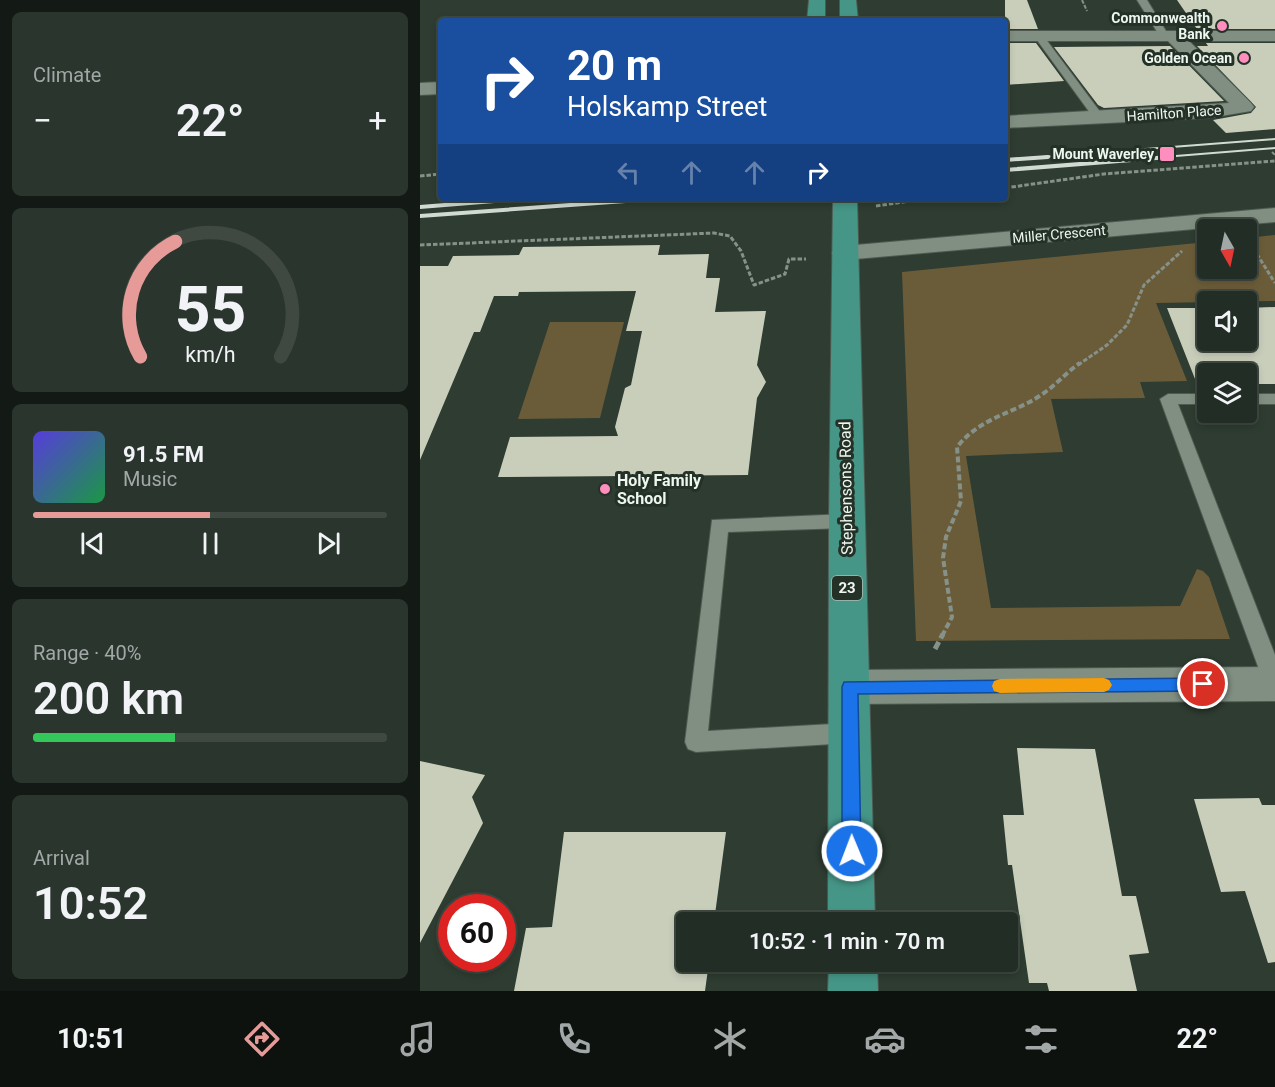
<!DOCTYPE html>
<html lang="en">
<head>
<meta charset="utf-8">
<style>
  body { margin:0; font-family:Roboto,sans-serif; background:#2a352d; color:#f1f3f6; height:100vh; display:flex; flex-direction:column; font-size:22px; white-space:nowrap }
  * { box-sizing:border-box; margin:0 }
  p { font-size:20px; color:#a2a8a7 }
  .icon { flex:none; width:33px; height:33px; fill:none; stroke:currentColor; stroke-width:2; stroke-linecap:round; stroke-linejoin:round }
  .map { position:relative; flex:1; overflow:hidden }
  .sheet { display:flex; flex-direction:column; gap:12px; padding:12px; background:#131914; width:420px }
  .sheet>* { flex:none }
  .guide { position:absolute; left:18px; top:18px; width:570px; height:183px; border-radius:6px; box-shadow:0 3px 9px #0003,0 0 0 2px #3f4942; background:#1a4fa0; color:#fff; overflow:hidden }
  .needle { width:39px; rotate:171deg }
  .fabs { position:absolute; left:777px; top:219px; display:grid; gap:12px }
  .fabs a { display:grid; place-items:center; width:60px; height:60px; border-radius:6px; background:#222d25; box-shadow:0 3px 9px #0003,0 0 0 2px #3f4942; font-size:30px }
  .speed { position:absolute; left:18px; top:894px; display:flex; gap:12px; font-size:30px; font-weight:700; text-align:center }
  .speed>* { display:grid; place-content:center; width:78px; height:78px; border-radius:50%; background:#222d25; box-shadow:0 3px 9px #0003,0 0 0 2px #3f4942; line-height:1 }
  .speed .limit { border:9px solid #d22; background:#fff; color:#111 }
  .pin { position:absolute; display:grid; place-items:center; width:51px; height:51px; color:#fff; margin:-26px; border:3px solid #fff; border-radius:50%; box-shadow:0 2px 6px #0007 }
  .me { position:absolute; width:66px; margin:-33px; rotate:359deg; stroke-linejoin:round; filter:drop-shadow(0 0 4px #0008) }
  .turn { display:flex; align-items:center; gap:21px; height:126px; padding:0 30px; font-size:27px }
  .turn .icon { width:78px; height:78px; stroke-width:2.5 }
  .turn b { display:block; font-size:42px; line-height:51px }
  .lanes { display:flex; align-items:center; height:57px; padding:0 30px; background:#0003; justify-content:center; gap:30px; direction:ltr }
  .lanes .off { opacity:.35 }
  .big { font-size:45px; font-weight:600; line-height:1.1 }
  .sheet .card { flex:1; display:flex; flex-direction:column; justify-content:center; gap:9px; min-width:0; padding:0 21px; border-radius:9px; background:#2a352d }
  .sheet .dial { align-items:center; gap:0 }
  .dial svg { height:156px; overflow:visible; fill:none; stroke:#3f4942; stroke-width:7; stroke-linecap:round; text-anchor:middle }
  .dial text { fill:#f1f3f6; stroke:none }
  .song { display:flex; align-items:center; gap:18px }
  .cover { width:72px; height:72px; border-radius:9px; background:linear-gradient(135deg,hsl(250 70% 55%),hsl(140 70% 35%)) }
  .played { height:6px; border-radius:3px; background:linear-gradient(90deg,#e69b98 50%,#3f4942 50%) }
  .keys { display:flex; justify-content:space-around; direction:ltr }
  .heat { display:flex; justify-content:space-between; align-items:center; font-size:33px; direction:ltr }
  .charge { height:9px; border-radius:4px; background:linear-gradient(90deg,#34c759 40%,#3f4942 0) }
  .trip { position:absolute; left:256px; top:912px; width:342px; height:60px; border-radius:6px; background:#222d25; box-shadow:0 3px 9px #0003,0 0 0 2px #3f4942; font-weight:600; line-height:60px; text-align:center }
  .dock { display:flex; height:96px; justify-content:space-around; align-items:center; background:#0e120f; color:#a2a8a7 }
  .dock .icon { width:42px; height:42px }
  .dock .active { color:#e69b98 }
  .dock b { font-size:27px; color:#f1f3f6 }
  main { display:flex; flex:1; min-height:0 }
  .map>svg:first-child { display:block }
</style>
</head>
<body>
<main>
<section class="sheet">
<div class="card"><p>Climate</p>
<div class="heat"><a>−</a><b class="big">22°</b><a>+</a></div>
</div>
<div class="card dial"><svg viewBox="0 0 100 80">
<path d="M14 69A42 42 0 1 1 86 69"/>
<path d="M14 69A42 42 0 0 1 32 10" stroke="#e69b98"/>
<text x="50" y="56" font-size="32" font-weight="700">55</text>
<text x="50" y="72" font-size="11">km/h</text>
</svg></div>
<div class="card">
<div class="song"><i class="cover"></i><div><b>91.5 FM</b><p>Music</p></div></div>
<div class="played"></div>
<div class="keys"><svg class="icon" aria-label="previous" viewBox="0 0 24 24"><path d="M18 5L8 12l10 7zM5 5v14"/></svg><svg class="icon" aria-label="pause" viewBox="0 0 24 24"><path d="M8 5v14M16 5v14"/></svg><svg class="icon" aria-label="next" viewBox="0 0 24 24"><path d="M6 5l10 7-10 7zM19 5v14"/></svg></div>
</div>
<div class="card"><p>Range · 40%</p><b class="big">200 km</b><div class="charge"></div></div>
<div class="card"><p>Arrival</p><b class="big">10:52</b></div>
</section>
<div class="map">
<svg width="855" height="991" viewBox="0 0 855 991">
  <rect width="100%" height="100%" fill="#2e3c31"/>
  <!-- green -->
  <g fill="#6b5c39">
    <path d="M855,235v66l-119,2 31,78 -47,1 5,16 -94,1 12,53 -97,4 25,152 189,-2 17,-37 6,2 6,6 21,62 -314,2 -14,-369 305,-30 1,26h38l1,-30z"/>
    <path d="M130,322h74l-24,96 -82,1z"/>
  </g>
  <!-- building -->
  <g fill="#c9cebb">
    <path d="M585,0h22l11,29h-33z"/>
    <path d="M757,0h98v29h-78z"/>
    <path d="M585,43h31l28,38 -59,4z"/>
    <path d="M786,43h69v86l-49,4 -13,-13 38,-7 5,-6 -59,-61h11z"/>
    <path d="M750,46l54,55 -120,7 -6,-3 -44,-58z"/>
    <path d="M240,245l-2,10 51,-1 -3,24h14l-5,34 51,-1 -9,54 9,17 -9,16 -9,77 -250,2 12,-40 108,-1 -3,-9 10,-39 6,-3 11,-54h-16l10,-40 -117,1 -1,4h-24l-14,36h-6l-54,128v-194h28l5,-10 66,-1 4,-8z"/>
    <path d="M855,307v77h-29v-10h-38v10h-11l-30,-76h41v32h38v-32z"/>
    <path d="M597,748l78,1 27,147h14l13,57 -20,2 8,36h-88l-2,-8h-18l-17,-118h-4l-5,-50h21z"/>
    <path d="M0,761l65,14 -13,22 11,26 -63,120z"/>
    <path d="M839,798l3,7h13v157l-7,1 -23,-72 -24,1 -27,-93z"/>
    <path d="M144,832h162l-12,90h-27v40h22l-4,29h-191l12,-63 26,-1z"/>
  </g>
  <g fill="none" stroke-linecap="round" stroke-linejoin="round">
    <defs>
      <g id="service">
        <path d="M717,0h10l22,36 -2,2h-6z"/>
        <path d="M616,34h6l59,79v4h-8l-59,-81z"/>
        <path d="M748,394h40v10h-30l97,251v37l-8,-3 -3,-6 -104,-284z"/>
        <rect x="826" y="394" width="29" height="10"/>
        <path d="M426,514l7,2 2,5 -2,5 -7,2 -118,4 -20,199 142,-8 8,3 3,7 -3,7 -8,3 -154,9 -8,-3 -3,-7 27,-222z"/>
      </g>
      <g id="minor">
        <path d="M585,31h270v10h-86l62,62 3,4 -3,4 -42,7 -204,10v-12l224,-13 -61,-62h-163z"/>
        <path d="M21,82v12l-21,1v-12z"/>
        <path d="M855,208v14l-431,38 -9,-2 -3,-5 3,-5 9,-2z"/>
        <path d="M855,667v34l-425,3 -14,-5 -6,-12 6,-12 14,-5z"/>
      </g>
      <g id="primary">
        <path d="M389,0h16v21h-18z"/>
        <path d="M420,0h16l2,21h-18z"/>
        <path d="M413,198h24l18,724h-47l1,-401z"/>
        <path d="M409,962h48l1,29h-50z"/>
      </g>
    </defs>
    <!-- service casing -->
    <use href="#service" stroke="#4e5a50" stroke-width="2"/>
    <!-- minor casing -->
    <use href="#minor" stroke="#4e5a50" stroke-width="2"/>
    <!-- primary casing -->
    <use href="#primary" stroke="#4e5a50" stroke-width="2"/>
    <!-- path-far3 -->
    <g stroke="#869289" stroke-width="2" stroke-dasharray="4 1.5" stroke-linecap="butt">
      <path d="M662,0l5,11"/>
      <path d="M852,152l3,3"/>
    </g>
    <!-- path-far2 -->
    <g stroke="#869289" stroke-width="3" stroke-dasharray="4.5 2" stroke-linecap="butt">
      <path d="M0,176l21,-2"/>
      <path d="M585,188l99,-14 171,-13"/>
      <path d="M456,206l55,-8"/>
      <path d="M830,243l25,40"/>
      <path d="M0,245l294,-12 16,3 11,15 13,34 31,-11 4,-15h17"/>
      <path d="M658,365l29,-20 20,-20 17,-40 38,-34"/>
    </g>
    <!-- path-far1 -->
    <path stroke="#869289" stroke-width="4" stroke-dasharray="6 3" stroke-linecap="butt" d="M522,636l10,-19 -9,-59 3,-21 15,-36 -4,-54c26,-32 56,-32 87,-54 13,-9 23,-21 36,-30"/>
    <!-- path -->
    <path stroke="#869289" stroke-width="5" stroke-dasharray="8 4" stroke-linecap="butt" d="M515,649l8,-15"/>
    <!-- service -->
    <use href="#service" fill="#808f82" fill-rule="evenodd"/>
    <!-- minor -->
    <use href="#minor" fill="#808f82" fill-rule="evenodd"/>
    <!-- primary -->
    <use href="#primary" fill="#459687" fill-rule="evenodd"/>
    <!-- rail-far1 -->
    <g stroke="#d1dbd3" stroke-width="2">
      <path d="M609,158l246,-19"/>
      <path d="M731,158l124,-10"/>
    </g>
    <!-- rail -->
    <g stroke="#d1dbd3" stroke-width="4">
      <path d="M585,160l43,-3"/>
      <path d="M585,170l164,-13"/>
      <path d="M0,207l110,-9"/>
      <path d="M0,216l247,-18"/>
    </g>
  </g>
  <!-- route -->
  <path fill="#1a73e8" stroke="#114b97" stroke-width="1.5" d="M783,678l6,2 3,4 -3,5 -6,2 -345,3 3,157 -3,7 -6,2 -7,-2 -3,-7v-164l2,-5z"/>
  <!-- slow -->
  <path fill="#f59e0b" d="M684,678l5,2 3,5 -3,5 -5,2 -104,1 -6,-2 -2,-5 2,-5 6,-2z"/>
  <!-- markers -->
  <g fill="#fd8ebe" stroke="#243127" stroke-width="2">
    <circle cx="802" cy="26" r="6"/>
    <circle cx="824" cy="58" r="6"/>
    <rect x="739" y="146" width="16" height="16" rx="3"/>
    <circle cx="185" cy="489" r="6"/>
  </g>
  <g text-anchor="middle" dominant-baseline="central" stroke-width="6" stroke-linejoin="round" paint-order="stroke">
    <!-- far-poi labels -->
    <g font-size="14" font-weight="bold" fill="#edf6ef" stroke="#243127" text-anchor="end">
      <text x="790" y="18">Commonwealth<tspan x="790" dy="16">Bank</tspan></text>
      <text x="812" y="58">Golden Ocean</text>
      <text x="734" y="154">Mount Waverley</text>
    </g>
    <!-- far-street labels -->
    <g font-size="14" fill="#edf6ef" stroke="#243127">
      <text transform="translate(754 113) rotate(-4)">Hamilton Place</text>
      <text transform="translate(639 234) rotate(-5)">Miller Crescent</text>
    </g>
    <!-- shield labels -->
    <rect fill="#243127" stroke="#b1bbb3" stroke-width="1.5" x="412" y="576" width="30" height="24" rx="4.5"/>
    <g font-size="15" font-weight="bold" fill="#edf6ef">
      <text x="427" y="588">23</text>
    </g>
    <!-- poi labels -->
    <g font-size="16" font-weight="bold" fill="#edf6ef" stroke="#243127" text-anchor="start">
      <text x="197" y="480">Holy Family<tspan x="197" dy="18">School</tspan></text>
    </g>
    <!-- street labels -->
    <g font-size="16" fill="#edf6ef" stroke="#243127">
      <text transform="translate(426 488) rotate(-91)">Stephensons Road</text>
    </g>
  </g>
</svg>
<div class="fabs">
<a><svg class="needle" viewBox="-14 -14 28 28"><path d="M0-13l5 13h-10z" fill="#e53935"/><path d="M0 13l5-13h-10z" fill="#a2a8a7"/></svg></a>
<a><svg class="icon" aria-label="sound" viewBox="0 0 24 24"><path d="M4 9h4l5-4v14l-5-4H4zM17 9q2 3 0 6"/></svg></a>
<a><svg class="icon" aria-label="layers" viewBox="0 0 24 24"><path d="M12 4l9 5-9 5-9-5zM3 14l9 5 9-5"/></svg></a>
</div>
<div class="speed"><div class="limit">60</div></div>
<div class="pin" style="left:783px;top:684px;background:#d93025"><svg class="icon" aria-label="arrive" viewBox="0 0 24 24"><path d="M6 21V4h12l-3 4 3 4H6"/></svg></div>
<svg class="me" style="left:432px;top:851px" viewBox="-20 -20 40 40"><circle r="17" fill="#1a73e8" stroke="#fff" stroke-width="3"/><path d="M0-11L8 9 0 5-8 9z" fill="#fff"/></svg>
<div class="trip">10:52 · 1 min · 70 m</div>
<div class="guide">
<div class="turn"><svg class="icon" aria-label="right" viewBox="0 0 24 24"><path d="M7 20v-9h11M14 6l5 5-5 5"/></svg><div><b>20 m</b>Holskamp Street</div></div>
<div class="lanes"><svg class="icon off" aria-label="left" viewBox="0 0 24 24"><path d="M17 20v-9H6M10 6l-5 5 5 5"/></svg><svg class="icon off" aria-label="ahead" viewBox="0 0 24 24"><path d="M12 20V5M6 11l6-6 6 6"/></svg><svg class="icon off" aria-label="ahead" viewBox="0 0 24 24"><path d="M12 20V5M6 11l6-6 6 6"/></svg><svg class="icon" aria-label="right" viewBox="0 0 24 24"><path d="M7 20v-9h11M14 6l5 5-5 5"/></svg></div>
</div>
</div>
</main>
<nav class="dock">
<b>10:51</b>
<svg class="icon active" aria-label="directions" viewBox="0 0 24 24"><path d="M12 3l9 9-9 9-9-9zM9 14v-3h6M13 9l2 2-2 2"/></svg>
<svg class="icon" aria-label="music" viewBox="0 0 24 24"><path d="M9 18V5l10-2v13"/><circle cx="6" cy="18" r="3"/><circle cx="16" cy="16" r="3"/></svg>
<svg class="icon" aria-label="phone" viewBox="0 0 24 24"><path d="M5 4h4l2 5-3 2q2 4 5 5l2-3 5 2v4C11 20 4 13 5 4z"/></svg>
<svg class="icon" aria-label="climate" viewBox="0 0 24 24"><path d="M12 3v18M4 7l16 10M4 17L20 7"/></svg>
<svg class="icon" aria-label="car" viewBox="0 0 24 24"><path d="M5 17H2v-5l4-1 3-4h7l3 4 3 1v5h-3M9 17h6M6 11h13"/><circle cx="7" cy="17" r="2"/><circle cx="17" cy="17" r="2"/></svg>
<svg class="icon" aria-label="filters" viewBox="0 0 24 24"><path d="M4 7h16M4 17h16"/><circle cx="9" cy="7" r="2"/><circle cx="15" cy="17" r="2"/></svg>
<b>22°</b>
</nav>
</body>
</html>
